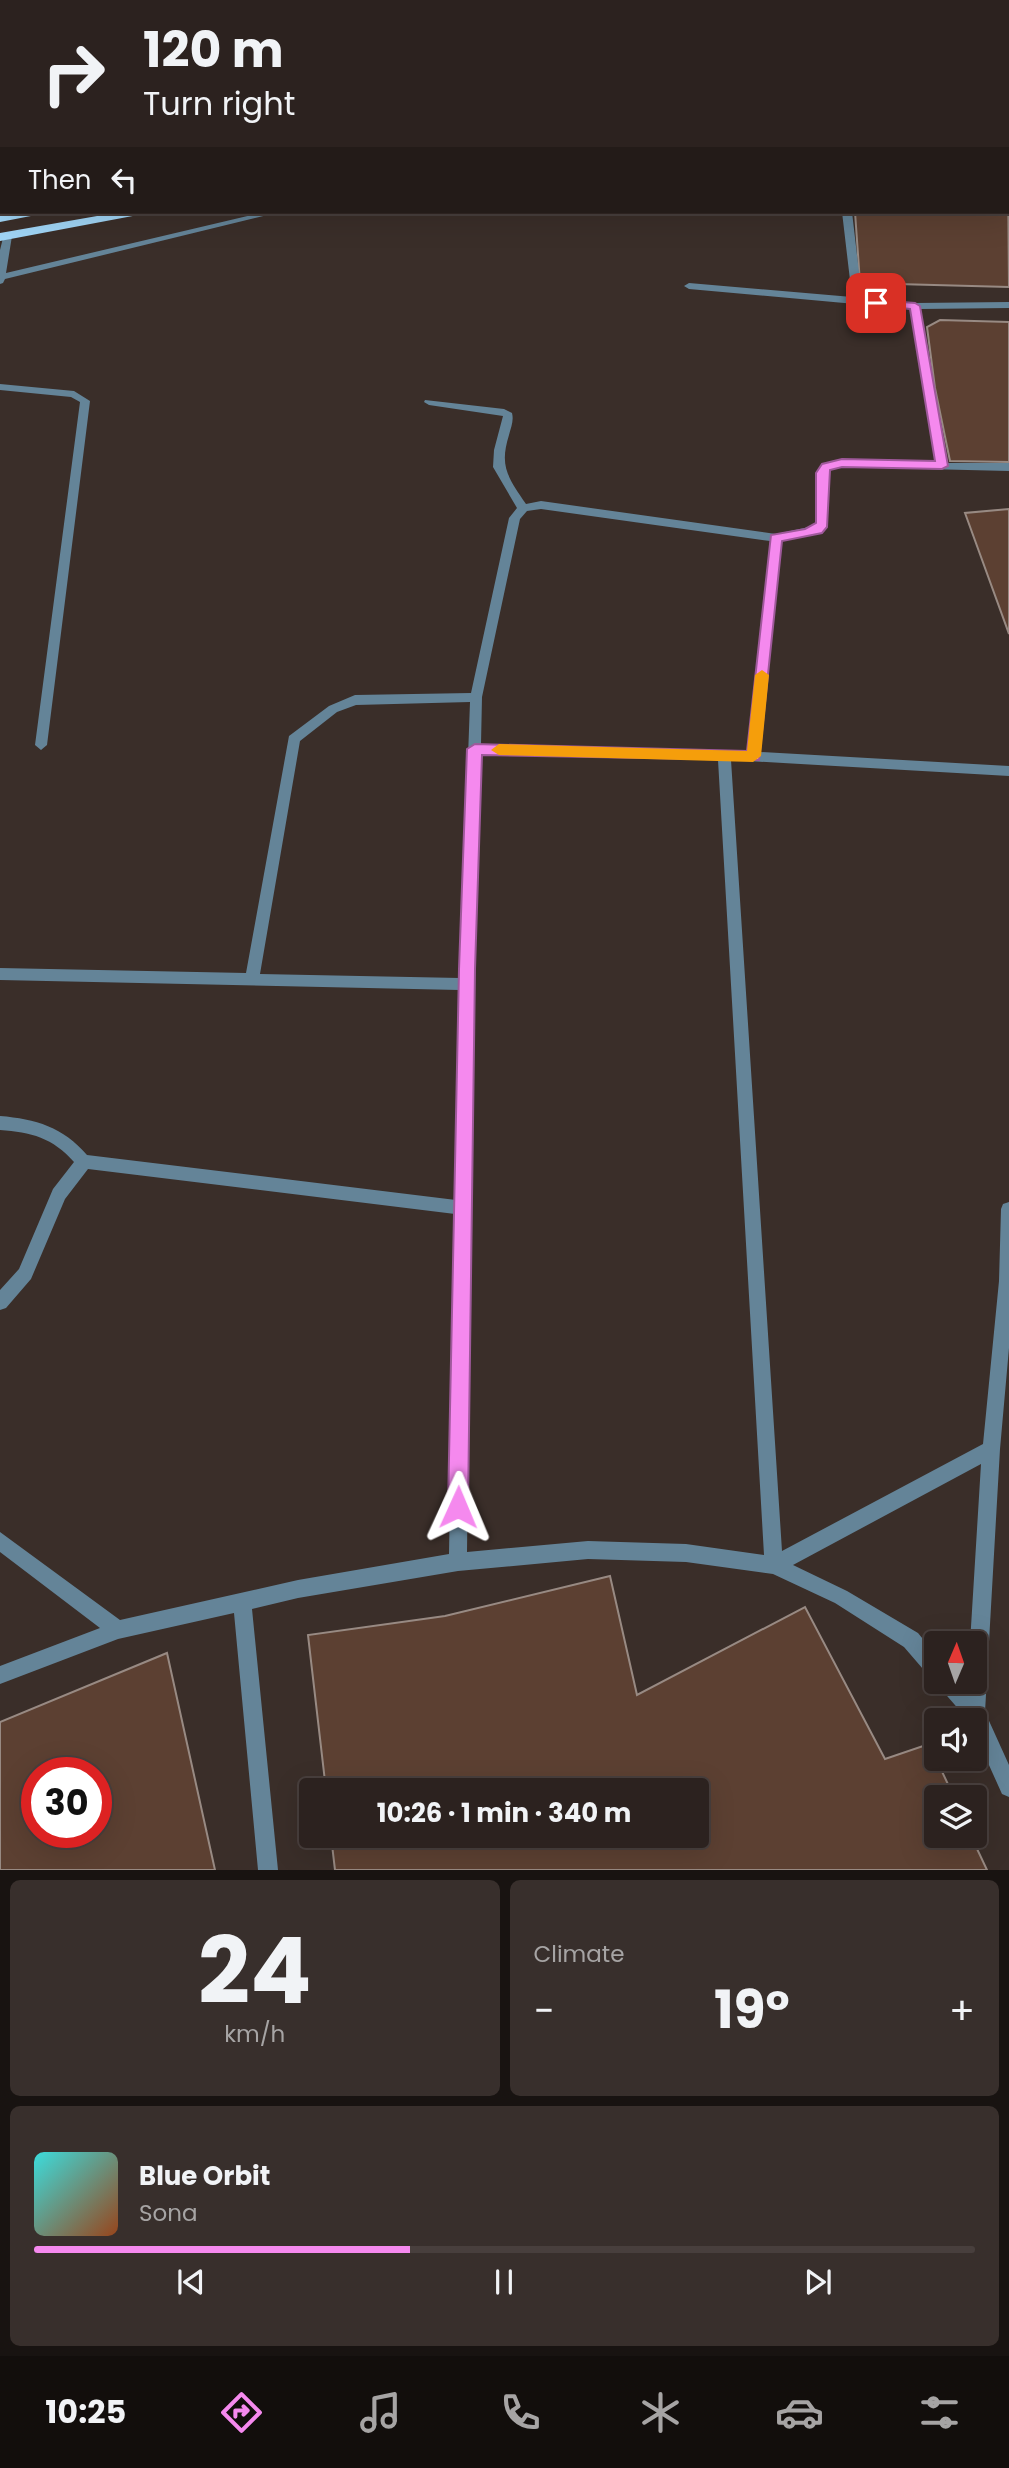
<!DOCTYPE html>
<html lang="en">
<head>
<meta charset="utf-8">
<style>
  body { margin:0; font-family:Poppins,sans-serif; background:#382f2c; color:#f1f3f6; height:100vh; display:flex; flex-direction:column; font-size:26px; white-space:nowrap }
  * { box-sizing:border-box; margin:0 }
  p { font-size:23px; color:#a6a4a4 }
  .icon { flex:none; width:38px; height:38px; fill:none; stroke:currentColor; stroke-width:2; stroke-linecap:round; stroke-linejoin:round }
  .map { position:relative; height:1870px; overflow:hidden }
  .side { display:flex; flex-direction:column; gap:10px; padding:10px; background:#181311; flex:1 }
  .side>* { flex:none }
  .banner { position:absolute; left:0px; top:0px; width:1010px; height:214px; box-shadow:0 7px 28px #0002,0 0 0 2px #483f3d; background:#2c221f; color:#f1f3f6; overflow:hidden }
  .needle { width:46px; rotate:2deg }
  .tools { position:absolute; left:924px; top:1631px; display:grid; gap:14px }
  .tools a { display:grid; place-items:center; width:63px; height:63px; border-radius:7px; background:#2c221f; box-shadow:0 7px 28px #0002,0 0 0 2px #483f3d; font-size:35px }
  .speed { position:absolute; left:21px; top:1757px; display:flex; gap:14px; font-size:35px; font-weight:700; text-align:center }
  .speed>* { display:grid; place-content:center; width:91px; height:91px; border-radius:50%; background:#2c221f; box-shadow:0 7px 28px #0002,0 0 0 2px #483f3d; line-height:1 }
  .speed .limit { border:10px solid #d22; background:#fff; color:#111 }
  .pin { position:absolute; display:grid; place-items:center; width:60px; height:60px; color:#fff; margin:-30px; border-radius:14px; box-shadow:0 4px 10px #0006 }
  .me { position:absolute; width:77px; margin:-38px; rotate:1deg; stroke-linejoin:round; filter:drop-shadow(0 0 5px #0008) }
  .turn { display:flex; align-items:center; gap:24px; height:147px; padding:0 28px; font-size:32px }
  .turn .icon { width:91px; height:91px; stroke-width:2.5 }
  .turn b { display:block; font-size:49px; line-height:60px }
  .then { display:flex; align-items:center; height:66px; padding:0 28px; background:#0003; gap:14px; font-size:26px }
  .big { font-size:52px; font-weight:700; line-height:1.1 }
  .side .widget { flex:1; display:flex; flex-direction:column; justify-content:center; gap:10px; min-width:0; padding:0 24px; border-radius:10px; background:#382f2c }
  .side .dial { align-items:center; gap:0 }
  .dial b { font-size:91px; line-height:1 }
  .song { display:flex; align-items:center; gap:21px }
  .cover { width:84px; height:84px; border-radius:10px; background:linear-gradient(135deg,hsl(180 70% 55%),hsl(20 70% 35%)) }
  .played { height:7px; border-radius:4px; background:linear-gradient(90deg,#f589ee 40%,#483f3d 40%) }
  .keys { display:flex; justify-content:space-around; direction:ltr }
  .heat { display:flex; justify-content:space-between; align-items:center; font-size:38px; direction:ltr }
  .side .tiles { flex:1; display:grid; gap:10px; grid-template-columns:1fr 1fr }
  .widget:last-child { grid-column:span 2 }
  .trip { position:absolute; left:299px; top:1778px; width:410px; height:70px; border-radius:7px; background:#2c221f; box-shadow:0 7px 28px #0002,0 0 0 2px #483f3d; font-weight:700; line-height:70px; text-align:center }
  .tab-bar { display:flex; height:112px; justify-content:space-around; align-items:center; background:#120e0c; color:#a6a4a4 }
  .tab-bar .icon { width:49px; height:49px }
  .tab-bar .on { color:#f589ee }
  .tab-bar b { font-size:32px; color:#f1f3f6 }
  .map>svg:first-child { display:block }
</style>
</head>
<body>
<div class="map">
<svg width="1009" height="1870" viewBox="0 0 1009 1870">
  <rect width="100%" height="100%" fill="#3a2e29"/>
  <!-- building -->
  <g fill="#5c4032" stroke="#988a83" stroke-width="2" fill-rule="evenodd">
    <path d="M118,0h375v1l-377,1z"/>
    <path d="M579,0h82l-1,2z"/>
    <path d="M1008,176l1,111 -149,-4 -5,-71h153z"/>
    <path d="M940,320l69,2v140l-59,-1 -15,-73 -8,-61z"/>
    <path d="M1009,509v125l-44,-121z"/>
    <path d="M610,1576l27,119 168,-88 80,152 44,-15 25,53h-18v39h35l16,34h-652l-4,-34h365v-46h-370l-18,-155 137,-19z"/>
    <path d="M167,1653l48,217h-215v-148zM37,1773h59v59h-59z"/>
  </g>
  <g fill="none" stroke-linecap="round" stroke-linejoin="round">
    <!-- street -->
    <g fill="#648498" fill-rule="evenodd">
      <path d="M18,0h8l-9,2z"/>
      <path d="M100,0h10l-12,2z"/>
      <path d="M509,0h8l2,2h-9z"/>
      <path d="M0,38h2l-2,7z"/>
      <path d="M0,83l2,1v5h-2z"/>
      <rect x="1008" y="145" width="1" height="6"/>
      <path d="M264,212h16l-275,67 -2,4 -3,1v-34l4,-16 8,2 -6,37z"/>
      <path d="M842,212h10l10,86 53,5 94,-1v6l-89,1 27,154h62v8l-167,-4 -12,3 -2,3 -2,54 -4,5 -41,9 -21,211 249,14v10l-278,-16 51,791 201,-107 16,-163 2,-72 2,-5 6,-2v146l-9,101 -15,263 24,53v32l-7,-3 -27,-60v-14h-7l-27,-31 -2,-7h21l7,7v-7h8v-39h-5l11,-179 -188,101 54,26 71,42 18,22v23l-7,-2 -25,-29 -69,-44 -62,-29 -87,-12 -98,-3 -130,12 -160,27 -46,11 26,261h-20l-24,-257 -116,26 -118,45v-18l100,-38 -100,-76v-20l120,88 178,-40 151,-26 6,-340 -367,-45 -23,30 -34,80 -25,29 -6,2v-20l19,-21 34,-80 21,-27c-21,-24 -43,-30 -74,-32v-14c36,3 63,11 87,39l369,45 3,-210 -459,-10v-12l246,5 43,-237 40,-30 26,-11 116,-2 38,-175 8,-10 -24,-41 1,-17 9,-34 -74,-11 -5,-3 1,-2 79,9 8,4c2,8 -1,14 -3,22 -10,32 -1,42 17,69l15,-3 235,33 38,-8 2,-3v-50l6,-8 20,-6 94,3 -26,-153 -221,-20 -5,-3 5,-3 163,14zM541,509l229,32 -23,210 -266,-7 1,-47 38,-178 7,-8zM470,702l-10,276 -200,-4 40,-233 37,-29 19,-7zM480,754l238,6 46,795 -78,-11 -98,-3 -121,11 7,-598z"/>
      <path d="M0,384l74,7 16,10 -43,344 -6,5 -6,-5 45,-343 -9,-5 -71,-7z"/>
    </g>
    <!-- primary -->
    <g fill="#a0d5f6" fill-rule="evenodd">
      <rect x="1008" y="57" width="1" height="6"/>
      <rect x="1008" y="74" width="1" height="6"/>
      <path d="M17,212h25l-6,3 -36,7v-8z"/>
      <path d="M120,212h24l-6,3 -138,26v-8z"/>
    </g>
  </g>
  <!-- route -->
  <path fill="#f589ee" stroke="#9f599b" stroke-width="2" d="M876,300l39,3 5,3 28,160 -6,3 -100,-2 -12,3 -3,57 -5,6 -40,8 -23,219 -277,-5 -7,214 -7,538 -3,7 -7,3 -7,-3 -3,-7 11,-538 8,-220 8,-5 272,7 24,-216 34,-6 11,-6v-50l6,-9 20,-5 93,2 -25,-152 -38,-4v-4z"/>
  <!-- slow -->
  <path fill="#f59e0b" d="M762,670l7,5 -8,81 -8,6 -254,-7 -8,-5 8,-6 248,7 8,-76z"/>
</svg>
<div class="tools">
<a><svg class="needle" viewBox="-14 -14 28 28"><path d="M0-13l5 13h-10z" fill="#e53935"/><path d="M0 13l5-13h-10z" fill="#a6a4a4"/></svg></a>
<a><svg class="icon" aria-label="sound" viewBox="0 0 24 24"><path d="M4 9h4l5-4v14l-5-4H4zM17 9q2 3 0 6"/></svg></a>
<a><svg class="icon" aria-label="layers" viewBox="0 0 24 24"><path d="M12 4l9 5-9 5-9-5zM3 14l9 5 9-5"/></svg></a>
</div>
<div class="speed"><div class="limit">30</div></div>
<div class="pin" style="left:876px;top:303px;background:#d93025"><svg class="icon" aria-label="arrive" viewBox="0 0 24 24"><path d="M6 21V4h12l-3 4 3 4H6"/></svg></div>
<svg class="me" style="left:458px;top:1507px" viewBox="-20 -20 40 40"><path d="M0-17L14 15 0 8-14 15z" fill="#f589ee" stroke="#fff" stroke-width="4"/></svg>
<div class="trip">10:26 · 1 min · 340 m</div>
<div class="banner">
<div class="turn"><svg class="icon" aria-label="right" viewBox="0 0 24 24"><path d="M7 20v-9h11M14 6l5 5-5 5"/></svg><div><b>120 m</b>Turn right</div></div>
<div class="then">Then<svg class="icon" aria-label="left" viewBox="0 0 24 24"><path d="M17 20v-9H6M10 6l-5 5 5 5"/></svg></div>
</div>
</div>
<section class="side">
<div class="tiles">
<div class="widget dial"><b>24</b><p>km/h</p></div>
<div class="widget"><p>Climate</p>
<div class="heat"><a>−</a><b class="big">19°</b><a>+</a></div>
</div>
<div class="widget">
<div class="song"><i class="cover"></i><div><b>Blue Orbit</b><p>Sona</p></div></div>
<div class="played"></div>
<div class="keys"><svg class="icon" aria-label="previous" viewBox="0 0 24 24"><path d="M18 5L8 12l10 7zM5 5v14"/></svg><svg class="icon" aria-label="pause" viewBox="0 0 24 24"><path d="M8 5v14M16 5v14"/></svg><svg class="icon" aria-label="next" viewBox="0 0 24 24"><path d="M6 5l10 7-10 7zM19 5v14"/></svg></div>
</div>
</div>
</section>
<nav class="tab-bar">
<b>10:25</b>
<svg class="icon on" aria-label="directions" viewBox="0 0 24 24"><path d="M12 3l9 9-9 9-9-9zM9 14v-3h6M13 9l2 2-2 2"/></svg>
<svg class="icon" aria-label="music" viewBox="0 0 24 24"><path d="M9 18V5l10-2v13"/><circle cx="6" cy="18" r="3"/><circle cx="16" cy="16" r="3"/></svg>
<svg class="icon" aria-label="phone" viewBox="0 0 24 24"><path d="M5 4h4l2 5-3 2q2 4 5 5l2-3 5 2v4C11 20 4 13 5 4z"/></svg>
<svg class="icon" aria-label="climate" viewBox="0 0 24 24"><path d="M12 3v18M4 7l16 10M4 17L20 7"/></svg>
<svg class="icon" aria-label="car" viewBox="0 0 24 24"><path d="M5 17H2v-5l4-1 3-4h7l3 4 3 1v5h-3M9 17h6M6 11h13"/><circle cx="7" cy="17" r="2"/><circle cx="17" cy="17" r="2"/></svg>
<svg class="icon" aria-label="filters" viewBox="0 0 24 24"><path d="M4 7h16M4 17h16"/><circle cx="9" cy="7" r="2"/><circle cx="15" cy="17" r="2"/></svg>
</nav>
</body>
</html>
